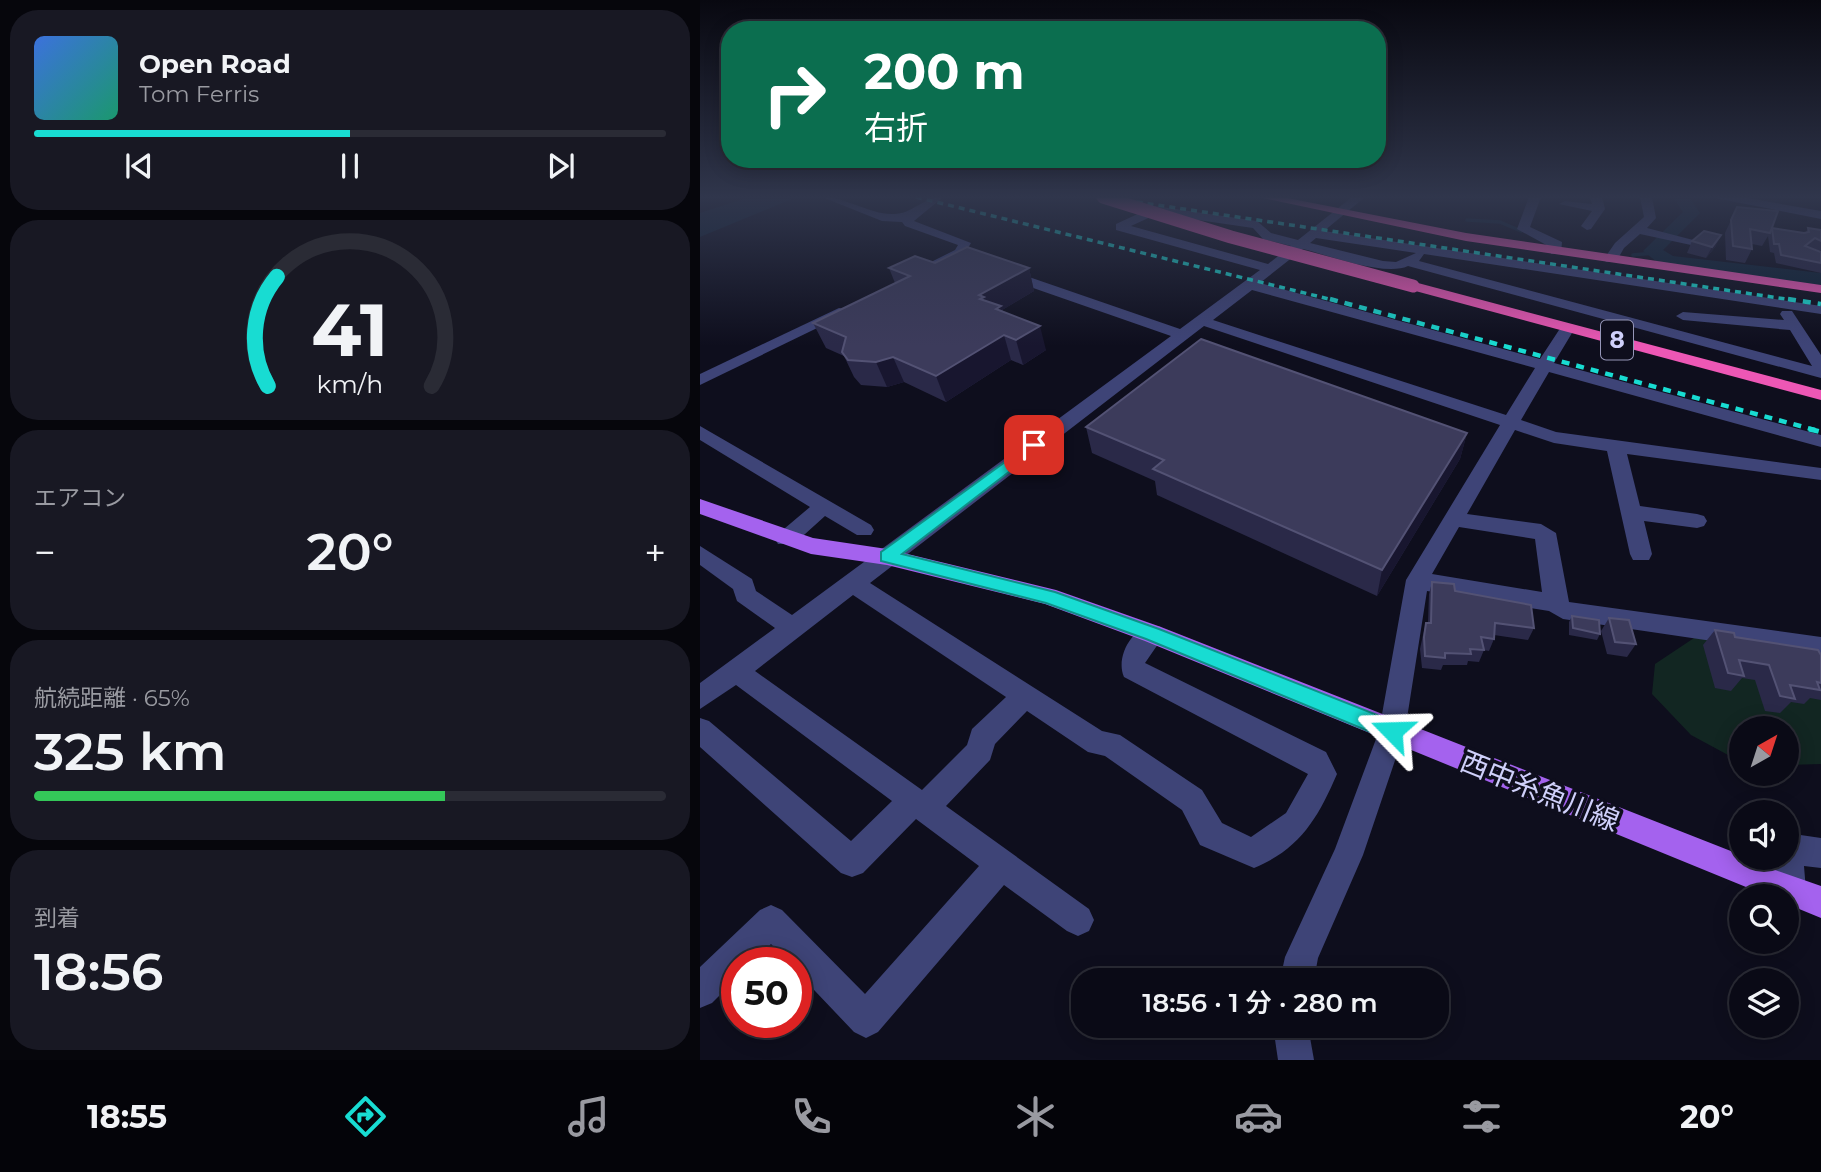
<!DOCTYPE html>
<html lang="ja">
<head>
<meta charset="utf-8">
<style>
  body { margin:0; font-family:Montserrat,"Noto Sans JP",sans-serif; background:#181823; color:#f1f3f6; height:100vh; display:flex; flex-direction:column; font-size:26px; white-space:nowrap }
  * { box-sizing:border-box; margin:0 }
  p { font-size:23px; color:#999aa1 }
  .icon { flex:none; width:38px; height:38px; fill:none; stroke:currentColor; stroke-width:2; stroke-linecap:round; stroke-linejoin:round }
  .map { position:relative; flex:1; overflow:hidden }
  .panel { display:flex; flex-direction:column; gap:10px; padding:10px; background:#06060c; width:700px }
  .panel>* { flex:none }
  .banner { position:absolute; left:21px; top:21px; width:665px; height:147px; border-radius:28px; box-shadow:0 4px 18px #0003,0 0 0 2px #2a2b35; background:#0b6e4f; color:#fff; overflow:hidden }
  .needle { width:46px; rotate:39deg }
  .controls { position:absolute; left:1029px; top:716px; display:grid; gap:14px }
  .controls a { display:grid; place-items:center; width:70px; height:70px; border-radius:50%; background:#0a0a16; box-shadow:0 4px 18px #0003,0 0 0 2px #2a2b35; font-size:35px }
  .speed { position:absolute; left:21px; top:947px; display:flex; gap:14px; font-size:35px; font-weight:700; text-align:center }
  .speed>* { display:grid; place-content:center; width:91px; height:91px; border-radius:50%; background:#0a0a16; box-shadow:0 4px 18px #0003,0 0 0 2px #2a2b35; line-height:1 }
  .speed .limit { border:10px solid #d22; background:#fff; color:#111 }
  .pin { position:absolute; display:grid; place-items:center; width:60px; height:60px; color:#fff; margin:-30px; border-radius:14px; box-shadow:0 4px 10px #0006 }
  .me { position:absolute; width:77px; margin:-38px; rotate:292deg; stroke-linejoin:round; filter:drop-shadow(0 0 5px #0008) }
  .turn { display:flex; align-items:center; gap:24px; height:147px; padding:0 28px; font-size:32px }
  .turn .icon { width:91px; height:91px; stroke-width:2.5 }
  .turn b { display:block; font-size:49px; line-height:60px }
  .big { font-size:52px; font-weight:600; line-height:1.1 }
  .panel .widget { flex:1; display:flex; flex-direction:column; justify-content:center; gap:10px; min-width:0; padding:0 24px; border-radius:28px; background:#181823 }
  .panel .dial { align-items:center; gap:0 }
  .dial svg { height:182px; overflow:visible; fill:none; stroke:#2a2b35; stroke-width:7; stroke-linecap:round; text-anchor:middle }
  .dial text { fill:#f1f3f6; stroke:none }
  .song { display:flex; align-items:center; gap:21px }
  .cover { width:84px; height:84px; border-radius:10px; background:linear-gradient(135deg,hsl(220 70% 55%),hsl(160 70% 35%)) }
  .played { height:7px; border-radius:4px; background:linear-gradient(90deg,#18dcd2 50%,#2a2b35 50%) }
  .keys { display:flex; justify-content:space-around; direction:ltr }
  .heat { display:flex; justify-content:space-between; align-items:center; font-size:38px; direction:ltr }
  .charge { height:10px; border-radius:5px; background:linear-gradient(90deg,#34c759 65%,#2a2b35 0) }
  .trip { position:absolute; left:371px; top:968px; width:378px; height:70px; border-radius:28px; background:#0a0a16; box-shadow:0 4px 18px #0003,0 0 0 2px #2a2b35; font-weight:600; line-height:70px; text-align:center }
  .tabs { display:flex; height:112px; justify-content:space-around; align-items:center; background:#040409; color:#999aa1 }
  .tabs .icon { width:49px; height:49px }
  .tabs .current { color:#18dcd2 }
  .tabs b { font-size:32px; color:#f1f3f6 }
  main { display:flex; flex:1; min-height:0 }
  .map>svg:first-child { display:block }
</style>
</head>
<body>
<main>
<section class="panel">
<div class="widget">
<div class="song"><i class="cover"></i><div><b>Open Road</b><p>Tom Ferris</p></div></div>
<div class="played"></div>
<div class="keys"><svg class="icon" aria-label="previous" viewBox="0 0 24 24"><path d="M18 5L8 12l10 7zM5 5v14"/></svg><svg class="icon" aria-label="pause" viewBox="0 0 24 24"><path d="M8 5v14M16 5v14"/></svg><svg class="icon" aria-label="next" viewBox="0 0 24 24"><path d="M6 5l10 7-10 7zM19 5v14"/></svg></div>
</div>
<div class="widget dial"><svg viewBox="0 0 100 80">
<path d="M14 69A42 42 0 1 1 86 69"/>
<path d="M14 69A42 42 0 0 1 18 21" stroke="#18dcd2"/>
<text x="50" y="56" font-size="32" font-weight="700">41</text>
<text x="50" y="72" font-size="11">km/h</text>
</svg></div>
<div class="widget"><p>エアコン</p>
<div class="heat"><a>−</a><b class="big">20°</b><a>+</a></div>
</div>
<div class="widget"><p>航続距離 · 65%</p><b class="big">325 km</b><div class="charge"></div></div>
<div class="widget"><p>到着</p><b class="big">18:56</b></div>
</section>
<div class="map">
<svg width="1121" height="1060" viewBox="0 0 1121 1060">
  <rect width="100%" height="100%" fill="#0e0e1d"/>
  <!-- green -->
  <path fill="#122622" d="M1000,634l121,10v120l-34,1v-37h-46v34l-50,-27 -39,-41 3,-30z"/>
  <!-- water -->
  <path fill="#0e2236" d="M49,197h48l-97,40v-24z"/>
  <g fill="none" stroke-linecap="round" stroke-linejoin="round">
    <!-- stream -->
    <g stroke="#0e2236" stroke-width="3.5">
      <path d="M767,220l33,2 21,9"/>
      <path d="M933,255l21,-2"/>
    </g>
    <!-- river -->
    <path fill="#0e2236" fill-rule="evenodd" d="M973,197h16l11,16 -37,37 10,6 148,17v12l-160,-20 -18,-14 40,-39z"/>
    <!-- minor -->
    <g fill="#3e4477" fill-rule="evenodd">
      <path d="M122,197c25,0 46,17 70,17 20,1 30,-17 51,-17l-29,24 57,22c-7,13 -22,26 -38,24v-6l22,-11 3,-5 -53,-19 -3,-4 -20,-1z"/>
      <path d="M652,197h13l-41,34 497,75v8l-397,-60 -5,7 393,105 -22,-36 -107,-10 -7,-4 7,-4 101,8 -4,-6 2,-3h10l29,44v23l-413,-112c-23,11 -80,-11 -105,-17l-43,34 280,76 19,-29h10l3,3 -18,30 267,72v12l-272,-75 -28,48 35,12 265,36v12l-194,-26 13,52 57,8 7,2 3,5 -3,5 -7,2 -53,-7 8,33 -3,6h-16l-3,-6 -23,-103 -53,-8 -39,-13 -48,84 74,10 15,9 13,69 252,35v20l-258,-38 -14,-8 -122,-20 -22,140 -42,124 -45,103 -4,22h-34l5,-23 50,-108 44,-118 27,-151 94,-155 -296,-99 -334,257 232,148 18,4 82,55 20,33 29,14 35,-24 22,-39 -184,-97c-10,-22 13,-58 37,-50l4,7 -20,29 181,89 11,22c-19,44 -37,75 -83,94l-54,-23 -18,-35 -77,-54 -17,-4 -61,-41 -32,33 -5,16 -44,46 143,103 5,11 -5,11 -11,5 -11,-5 -63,-46 -126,147 -12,6 -12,-6 -58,-61v-9h-8l-17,-18 -18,18h-16v16l-25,25 -12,5v-41l60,-57 11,-5 11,5 83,84 114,-128 -63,-47 -53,54 -11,4 -11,-4 -141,-126v-29l9,3 142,120 41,-40 -156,-116 -36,24v-26l75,-55 -38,-27 -4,-12 -33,-24v-19l52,33 4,12 36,24 379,-279 -169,-59v-6h10l168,58 80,-59 -144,-40v-6l39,-18 102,15 14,12 27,7zM457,214l96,14 10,11 28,7 -23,18 -137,-38zM616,238l100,15 -20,9 -13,-1 -73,-18zM552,290l283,78 -29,47 -293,-95zM759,527l76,12 7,53 -110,-18zM153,595l153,102 -34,32 -5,16 -45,45 -167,-119z"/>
      <path d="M829,197h12l-11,30 32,15 -1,12h-10l-1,-7 -33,-18z"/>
      <path d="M890,197h12l3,12 -14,20 -4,1 -6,-4 11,-15 -33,-7 6,-3 27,3z"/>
      <path d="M940,197h12l4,21 -9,10 50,13 -6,4 -51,-11 -16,14 -8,14h-10l-2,-3 11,-16 29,-26z"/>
      <path d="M1010,197h32l79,14v8z"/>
      <path d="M139,308l5,1v6l-144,70v-11z"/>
      <path d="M0,426l171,99 3,5 -3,5h-14l-32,-19 -31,28h-16l-3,-5 3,-5 32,-27 -110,-67z"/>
      <path d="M1087,833l34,5v30l-17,-2 2,25 -5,11 -11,5 -3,-2v-9h-11l-2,-5 -1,-33h14z"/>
      <path d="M573,1026h35l6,34h-36z"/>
    </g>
    <!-- major -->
    <path fill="#a462ee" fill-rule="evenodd" d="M0,499l113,39 74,11 169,41 105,37 580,228v3l80,28v32l-34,-14v-8h-19l-623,-255 -100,-37 -158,-39 -76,-11 -111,-40z"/>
    <!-- highway -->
    <g fill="#ed57b5" fill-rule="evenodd">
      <path d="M558,197h24l184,36 355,52v8l-355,-52z"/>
      <path d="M708,283h10l403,107v10l-413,-111z"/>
    </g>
    <!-- rail-far2 -->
    <g stroke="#18dcd2" stroke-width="3.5" stroke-dasharray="6 5" stroke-linecap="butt">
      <path d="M216,197l421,104"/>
      <path d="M404,197l695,104"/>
    </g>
    <!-- rail-far1 -->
    <g stroke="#18dcd2" stroke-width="4.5" stroke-dasharray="8 7" stroke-linecap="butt">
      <path d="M630,299l485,131"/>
      <path d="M1088,299l33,5"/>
    </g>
    <!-- rail -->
    <path stroke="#18dcd2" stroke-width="5" stroke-dasharray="10 9" stroke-linecap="butt" d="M1109,429l12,3"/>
    <!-- highway-bridge -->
    <path stroke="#ed57b5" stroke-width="13" d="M403,197l128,40 182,49"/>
  </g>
  <!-- wall -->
  <g fill="#2a2948">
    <path d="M1037,207l35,21 32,5 2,-1 2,-4 13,2v21l-12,-4 12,5v21l-45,-10 -2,-10 -4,-1 -2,-16 -6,10 -10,-2v5l-7,14 -19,-3 -1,-27z"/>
    <path d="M992,241l24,5 -10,12 -19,-5z"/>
    <path d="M235,263l94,5 5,23 -32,19 44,40 -23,15 -12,-5 -65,42 -42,-20 -17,5 -26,-2 -7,-8 -10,-21 -18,-8 -13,-25 82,-40 -6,-15z"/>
    <path d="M386,427l381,6 -7,26 -83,137 -220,-101 -2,-14 -63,-28z"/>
    <path d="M732,582l102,46 -6,12 -34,-5v4l-5,12 -5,-1 -5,12 -11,-1 -1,4h-24l-2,5 -19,-2 -2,-19 3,-14 3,-12h2l1,-29z"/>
    <path d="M872,616l28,18 -3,6 -28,-5v-13z"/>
    <path d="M909,618l27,26 -9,13 -20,-3 -6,-23z"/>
    <path d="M1015,630l20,7 86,18v45l-11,-2 -6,6 -13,-2 -11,11 -15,-2 -10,-31 -13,-2 -11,13 -16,-3 -12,-43z"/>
  </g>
  <!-- shaded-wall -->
  <g fill="#18162f">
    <path d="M1021,235l-5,11 -10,12 6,-11z"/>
    <path d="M329,268l5,23 -32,19 6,21 -18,-14 -11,-22z"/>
    <path d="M340,326l6,24 -23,15 -7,-25z"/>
    <path d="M304,335l7,25 -65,42 -10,-26z"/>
    <path d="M193,357l11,25 -17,5 -11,-25z"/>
    <path d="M767,433l-7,26 -83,137 5,-26z"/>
  </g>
  <!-- building -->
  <g fill="#3c3b5b" stroke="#535274" stroke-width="2">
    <path d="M1037,207l41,4 -8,22 -20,-4 2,20 -19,-3 -2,-26z"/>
    <path d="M1072,228l32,5 5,-1 -1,-4 13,2v11l-6,-3 -10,8 16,6v11l-40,-8 -2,-11h-5z"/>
    <path d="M1004,231l17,4 -9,12 -20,-6z"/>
    <path d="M267,247l62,21 -50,27 5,2 -4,2 21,7 -5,3 44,17 -24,14 -12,-5 -68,41 -43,-19 -17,5 -28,-2 -6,-8 4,-15 -33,-14 97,-47 -21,-8 26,-12 20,7z"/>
    <path d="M501,339l266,94 -85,137 -229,-101 11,-9 -78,-33z"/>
    <path d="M732,582l22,2 1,7 76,14 3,23 -39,-5 -1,16 -13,-2 3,13 -14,-1 1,5 -26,-1v5l-20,-2 -1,-19 2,-14h5z"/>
    <path d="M872,616l27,4 1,14 -27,-6z"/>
    <path d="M909,618l20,2 7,24 -21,-2z"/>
    <path d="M1015,630l19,3 1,4 83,13 3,5v28l-4,-1 3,8 -30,-5 5,14 -15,-3 -11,-31 -30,-5 5,16 -16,-3z"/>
  </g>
  <!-- sky -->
  <linearGradient id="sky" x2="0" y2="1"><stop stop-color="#080810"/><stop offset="0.57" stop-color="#30364c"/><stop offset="1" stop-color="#30364c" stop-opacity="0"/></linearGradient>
  <rect width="1121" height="346" fill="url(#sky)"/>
  <!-- route -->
  <path fill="#18dcd2" stroke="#108f88" stroke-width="2" d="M334,441l5,1v7l-137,105 153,38 104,37 241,95 3,7 -3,7 -8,2 -7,-2 -239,-99 -100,-36 -165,-42v-9z"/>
  <g text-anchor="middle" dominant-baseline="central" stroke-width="7" stroke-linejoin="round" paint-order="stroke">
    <!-- shield labels -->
    <rect fill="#0e0e1d" stroke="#9596b8" stroke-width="2" x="901" y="320.5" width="32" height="39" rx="5"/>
    <g font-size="23" font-weight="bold" fill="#cfd0fa">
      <text x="917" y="340">8</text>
    </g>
    <!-- near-street labels -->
    <g font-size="28" fill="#cfd0fa" stroke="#0e0e1d">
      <text transform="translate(840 791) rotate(22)">西中糸魚川線</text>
    </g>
  </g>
</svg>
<div class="controls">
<a><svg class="needle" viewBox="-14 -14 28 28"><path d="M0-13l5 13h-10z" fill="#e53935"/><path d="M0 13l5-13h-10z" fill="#999aa1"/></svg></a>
<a><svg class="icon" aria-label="sound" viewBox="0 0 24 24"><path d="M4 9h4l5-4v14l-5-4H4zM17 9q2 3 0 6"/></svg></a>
<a><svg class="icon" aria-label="search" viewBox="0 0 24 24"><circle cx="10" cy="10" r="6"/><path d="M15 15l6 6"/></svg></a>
<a><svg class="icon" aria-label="layers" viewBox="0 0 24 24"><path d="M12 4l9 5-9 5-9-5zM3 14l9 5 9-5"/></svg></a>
</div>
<div class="speed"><div class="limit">50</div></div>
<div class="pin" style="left:334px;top:445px;background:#d93025"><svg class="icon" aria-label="arrive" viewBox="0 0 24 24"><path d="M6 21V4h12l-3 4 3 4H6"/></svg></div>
<svg class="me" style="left:692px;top:731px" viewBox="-20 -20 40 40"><path d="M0-17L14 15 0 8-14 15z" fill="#18dcd2" stroke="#fff" stroke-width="4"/></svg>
<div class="trip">18:56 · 1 分 · 280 m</div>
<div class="banner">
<div class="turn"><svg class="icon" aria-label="right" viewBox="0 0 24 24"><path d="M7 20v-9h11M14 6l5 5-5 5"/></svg><div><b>200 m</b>右折</div></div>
</div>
</div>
</main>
<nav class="tabs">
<b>18:55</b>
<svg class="icon current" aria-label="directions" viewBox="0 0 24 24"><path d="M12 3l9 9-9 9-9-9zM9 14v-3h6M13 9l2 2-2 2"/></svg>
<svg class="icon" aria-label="music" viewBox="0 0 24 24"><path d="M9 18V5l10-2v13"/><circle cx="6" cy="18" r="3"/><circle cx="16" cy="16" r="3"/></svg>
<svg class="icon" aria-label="phone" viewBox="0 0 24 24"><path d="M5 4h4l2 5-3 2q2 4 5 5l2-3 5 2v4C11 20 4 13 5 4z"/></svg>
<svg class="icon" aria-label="climate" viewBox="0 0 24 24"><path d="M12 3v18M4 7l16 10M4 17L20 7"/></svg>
<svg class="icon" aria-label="car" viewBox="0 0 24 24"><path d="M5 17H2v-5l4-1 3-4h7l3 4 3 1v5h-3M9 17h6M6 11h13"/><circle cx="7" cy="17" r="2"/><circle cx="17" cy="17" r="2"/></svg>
<svg class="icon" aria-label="filters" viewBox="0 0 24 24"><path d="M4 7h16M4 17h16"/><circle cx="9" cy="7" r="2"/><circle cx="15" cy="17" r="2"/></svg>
<b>20°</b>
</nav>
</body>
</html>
